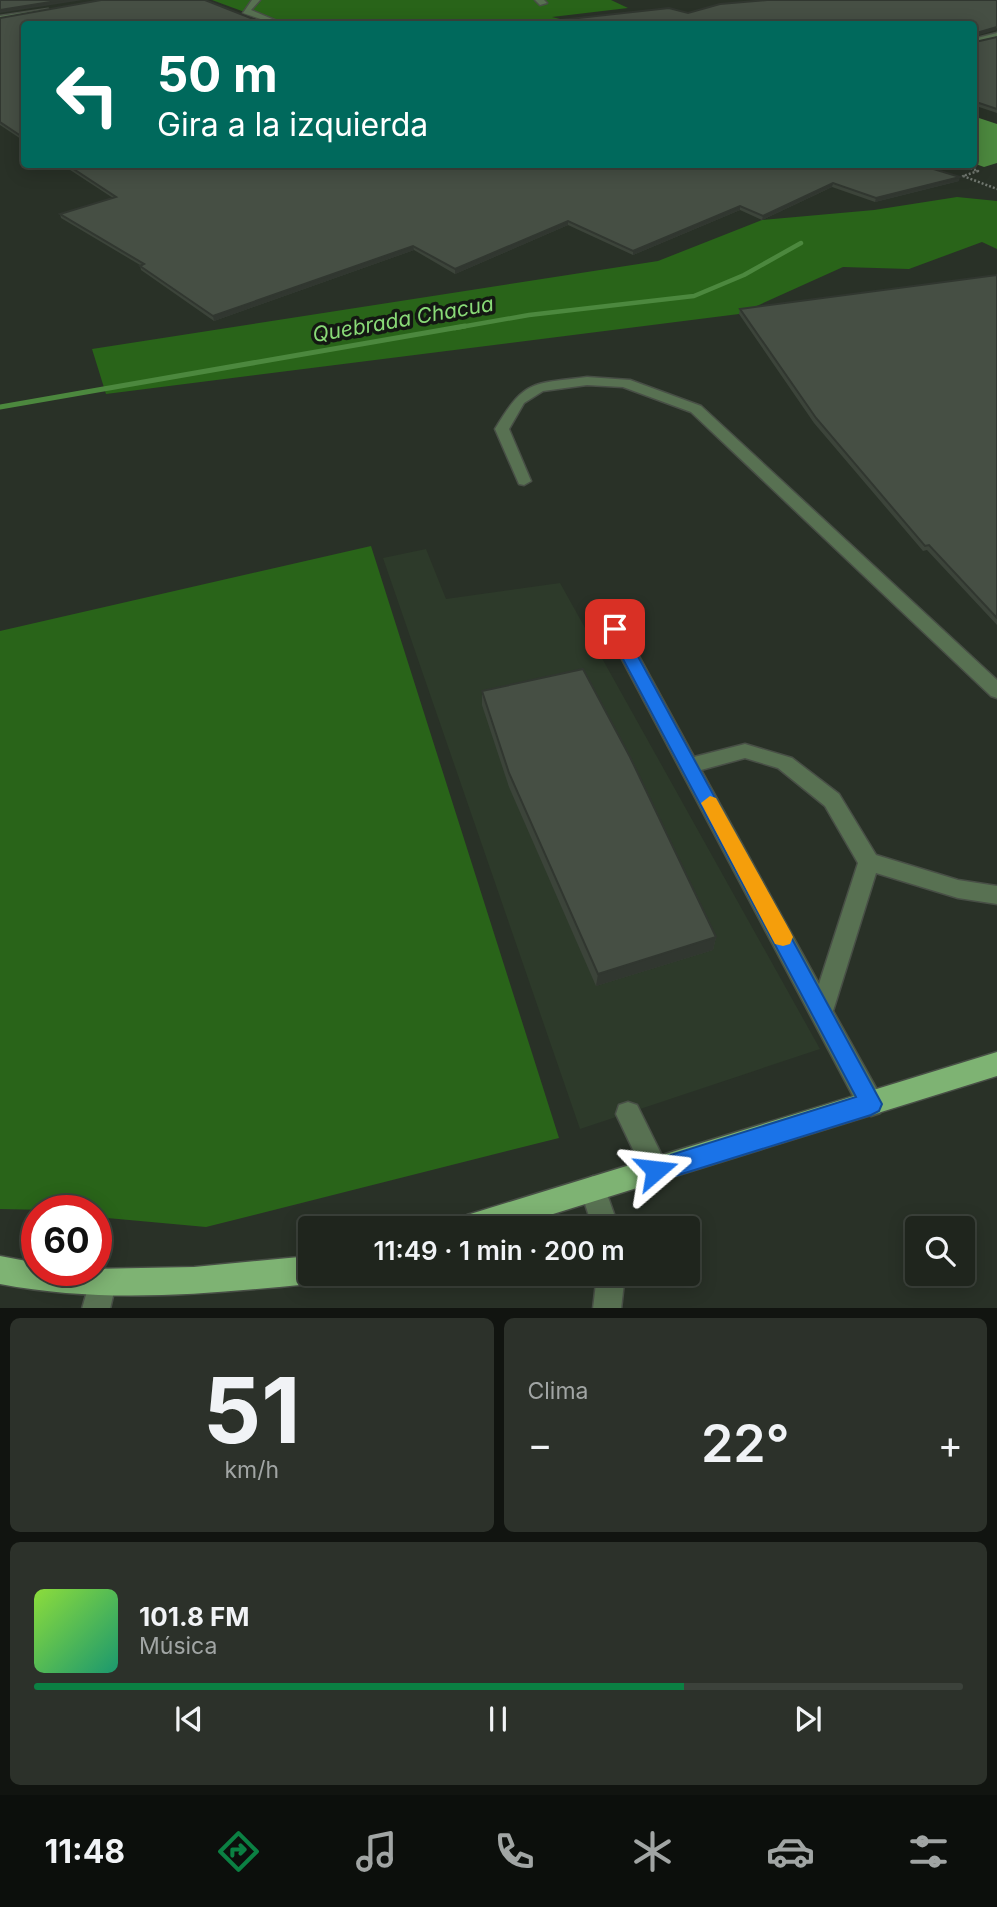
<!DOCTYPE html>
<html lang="es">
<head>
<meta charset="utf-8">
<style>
  body { margin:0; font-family:Inter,sans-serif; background:#2c312a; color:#f1f3f6; height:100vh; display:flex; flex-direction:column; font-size:26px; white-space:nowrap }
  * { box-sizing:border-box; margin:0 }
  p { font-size:23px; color:#a1a5a4 }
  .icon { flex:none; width:38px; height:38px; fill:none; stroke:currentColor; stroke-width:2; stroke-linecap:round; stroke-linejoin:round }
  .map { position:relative; height:1308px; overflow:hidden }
  .side { display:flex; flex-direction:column; gap:10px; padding:10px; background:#111410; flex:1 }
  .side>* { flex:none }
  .hud { position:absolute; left:21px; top:21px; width:956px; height:147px; border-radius:7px; box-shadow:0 4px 18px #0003,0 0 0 2px #3c423b; background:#00695c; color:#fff; overflow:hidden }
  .fabs { position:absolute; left:905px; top:1216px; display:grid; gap:14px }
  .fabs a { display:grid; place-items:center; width:70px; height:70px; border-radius:7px; background:#1f251d; box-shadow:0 4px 18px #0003,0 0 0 2px #3c423b; font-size:35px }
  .speed { position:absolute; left:21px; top:1195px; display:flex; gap:14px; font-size:35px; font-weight:700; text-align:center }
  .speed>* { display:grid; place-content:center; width:91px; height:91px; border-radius:50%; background:#1f251d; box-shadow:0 4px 18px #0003,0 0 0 2px #3c423b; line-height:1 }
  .speed .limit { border:10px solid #d22; background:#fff; color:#111 }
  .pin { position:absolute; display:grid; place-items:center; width:60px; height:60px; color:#fff; margin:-30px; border-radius:14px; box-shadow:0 4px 10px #0006 }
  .me { position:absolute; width:77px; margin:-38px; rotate:73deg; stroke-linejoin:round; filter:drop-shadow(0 0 5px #0008) }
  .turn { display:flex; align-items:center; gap:24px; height:147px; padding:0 21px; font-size:32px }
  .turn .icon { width:91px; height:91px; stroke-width:2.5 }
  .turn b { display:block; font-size:49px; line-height:60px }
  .big { font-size:52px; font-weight:600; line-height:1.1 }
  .side .tile { flex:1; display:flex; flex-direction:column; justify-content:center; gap:10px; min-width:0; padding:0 24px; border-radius:10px; background:#2c312a }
  .side .dial { align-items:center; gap:0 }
  .dial b { font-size:91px; line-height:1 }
  .song { display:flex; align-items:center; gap:21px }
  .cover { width:84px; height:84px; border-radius:10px; background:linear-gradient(135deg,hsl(90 70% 55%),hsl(160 70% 35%)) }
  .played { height:7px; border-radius:4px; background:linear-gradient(90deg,#0b8043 70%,#3c423b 70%) }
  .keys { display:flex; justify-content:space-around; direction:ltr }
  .heat { display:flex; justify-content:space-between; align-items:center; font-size:38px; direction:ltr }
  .side .tiles { flex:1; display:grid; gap:10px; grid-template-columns:1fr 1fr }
  .tile:last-child { grid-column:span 2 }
  .trip { position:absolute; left:298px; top:1216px; width:402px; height:70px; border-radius:7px; background:#1f251d; box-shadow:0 4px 18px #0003,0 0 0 2px #3c423b; font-weight:600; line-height:70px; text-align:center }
  .tabs { display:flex; height:112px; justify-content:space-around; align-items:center; background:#0c0f0c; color:#a1a5a4 }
  .tabs .icon { width:49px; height:49px }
  .tabs .selected { color:#0b8043 }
  .tabs b { font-size:32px; color:#f1f3f6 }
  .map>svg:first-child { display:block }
</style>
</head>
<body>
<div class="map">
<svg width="997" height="1309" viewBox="0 0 997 1309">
  <rect width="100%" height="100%" fill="#293127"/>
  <!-- built -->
  <path fill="#2d3a2a" d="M426,549l20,50 114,-16 260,466 -240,80 -197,-571z"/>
  <!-- green -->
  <g fill="#296419">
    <path d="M212,0h399l17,8 -76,9 8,2 -45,5 20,-5 -39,5h-219z"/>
    <path d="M957,197l40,4v48l-15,-7 -73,27 -66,-2 -104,47 -633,80 -14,-45 566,-88 104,-41 112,-10z"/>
    <path d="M371,546l188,592 -353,89 -110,-10v-6l-96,-2v-578z"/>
  </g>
  <!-- water -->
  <path fill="#4c883e" d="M973,116l24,8v39l-13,4 -11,-4z"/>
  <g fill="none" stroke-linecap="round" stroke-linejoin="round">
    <!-- stream-far1 -->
    <path stroke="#4c883e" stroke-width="4.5" d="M455,328l74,-13 165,-19 50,-21 57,-32"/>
    <!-- stream -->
    <path stroke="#4c883e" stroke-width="5" d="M0,407l465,-81"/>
    <defs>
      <g id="minor">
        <path d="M252,0h8l-9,10 33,14h-9l-32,-11z"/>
        <path d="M535,0h9l3,3 -7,2z"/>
        <path d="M48,9l-3,4 -45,7v-4z"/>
        <path d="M997,33v4l-24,6v-4z"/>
        <path d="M587,377l43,3 71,26 296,274v18l-6,-2 -300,-284 -68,-25 -36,-2 -44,6 -19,12 -15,26 22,52 -7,4 -5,-1 -24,-55c30,-50 37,-45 92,-52z"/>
        <path d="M615,623l9,6 70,128 51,-13 47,14 47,36 37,61 82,25 39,6v18l-39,-6 -82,-25 -43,138 47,84 3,9 -3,9 -9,3 -9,-3 -256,-484zM745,758l33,10 47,38 33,57 -39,121 -118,-214z"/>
        <path d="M628,1102l9,3 32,65 -4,9 -9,4 -9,-4 -31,-65 3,-9z"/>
        <path d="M593,1176l9,4 17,48h-26l-13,-39 4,-9z"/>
        <path d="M102,1269l10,4 4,10 -6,26h-28l10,-36z"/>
        <path d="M597,1274h28l-4,35h-28z"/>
      </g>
      <g id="major">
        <path d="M997,1052v24l-489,152h-54l4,-9 9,-4z"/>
        <path d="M0,1256l37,7v7l157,-3 116,-11v18h12l-2,6 -10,4c-104,10 -206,20 -310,0z"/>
      </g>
    </defs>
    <!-- minor casing -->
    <use href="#minor" stroke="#484f46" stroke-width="3"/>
    <!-- major casing -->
    <use href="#major" stroke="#484f46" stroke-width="3"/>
    <!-- path -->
    <path stroke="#727971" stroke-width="2.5" stroke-dasharray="2 2" stroke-linecap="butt" d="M959,164l19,7 -15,5 34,13"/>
    <!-- minor -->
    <use href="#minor" fill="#587152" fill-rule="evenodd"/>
    <!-- major -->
    <use href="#major" fill="#7eb373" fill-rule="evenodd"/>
  </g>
  <!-- wall -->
  <g fill="#3c443a">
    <path d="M0,18l24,6v117l-24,-16z"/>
    <path d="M973,37l2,5 22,-5v76l-24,-8z"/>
    <path d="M61,164h856l42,17 -84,21 -43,-15 -70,33 -22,-10 -107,45 -65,-30 -113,49 -41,-24 -200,71 -73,-51 -1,-5 -79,-47 -1,-4 53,-16z"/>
    <path d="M997,275v350l-70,-75 -4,1 -109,-128 -75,-109 1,-5z"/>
    <path d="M482,691l234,246 -3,13 -117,36 -87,-199 -27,-82z"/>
  </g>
  <!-- shaded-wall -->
  <g fill="#313730">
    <path d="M63,0h20l-83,13v-3z"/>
    <path d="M997,27l-1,3 -23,7v-3z"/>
    <path d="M960,177l-1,4 -84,21 1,-4z"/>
    <path d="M833,183l-1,4 -70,33 1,-4z"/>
    <path d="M740,206v4l-107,45v-4z"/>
    <path d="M568,221v4l-113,49v-5z"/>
    <path d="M413,246l1,4 -200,71 -1,-5z"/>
    <path d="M716,937l-3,13 -117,36 2,-12z"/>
  </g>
  <!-- building -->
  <g fill="#464f44" stroke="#313730" stroke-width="2">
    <path d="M0,0h63l-63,10z"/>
    <path d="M101,0h104l61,24h-242v114l-24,-16v-104z"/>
    <path d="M767,0h230v27l-24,7v-10h-443l12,-2 127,-14 19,5 32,-9z"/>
    <path d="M973,37l2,5 22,-5v72l-24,-8z"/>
    <path d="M66,164h851l43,13 -84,21 -43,-15 -70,33 -23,-10 -107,45 -65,-30 -113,48 -42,-23 -200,70 -73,-50 4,-2 -84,-50 56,-17z"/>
    <path d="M997,275v343l-68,-73 -4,1 -109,-128 -76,-109z"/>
    <path d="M583,669l47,88 86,180 -118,37 -89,-201 -27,-82z"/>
  </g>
  <!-- route -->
  <path fill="#1a73e8" stroke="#114b97" stroke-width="2" d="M615,623l8,6 259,475 -3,7 -8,4 -215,67 -8,-3 -3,-9 3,-8 208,-65 -249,-468z"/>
  <!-- slow -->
  <path fill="#f59e0b" d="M710,796l6,2 74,133 3,6 -3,7 -7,2 -8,-2 -74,-141z"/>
  <g text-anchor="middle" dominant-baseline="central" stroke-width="7" stroke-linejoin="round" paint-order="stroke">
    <!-- far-water labels -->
    <g font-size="21" font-style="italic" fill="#89da77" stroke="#141813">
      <text transform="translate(403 319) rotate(-10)">Quebrada Chacua</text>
    </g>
  </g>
</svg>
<div class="fabs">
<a><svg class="icon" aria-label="search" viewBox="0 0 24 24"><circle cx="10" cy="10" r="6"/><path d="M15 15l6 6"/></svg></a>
</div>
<div class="speed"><div class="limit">60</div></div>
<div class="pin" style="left:615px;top:629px;background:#d93025"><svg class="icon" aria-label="arrive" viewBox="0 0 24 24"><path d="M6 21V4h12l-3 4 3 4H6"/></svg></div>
<svg class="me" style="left:656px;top:1170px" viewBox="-20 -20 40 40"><path d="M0-17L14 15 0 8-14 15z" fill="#1a73e8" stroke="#fff" stroke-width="4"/></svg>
<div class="trip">11:49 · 1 min · 200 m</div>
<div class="hud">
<div class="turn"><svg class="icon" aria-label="left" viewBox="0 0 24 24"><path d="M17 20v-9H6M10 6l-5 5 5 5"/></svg><div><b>50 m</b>Gira a la izquierda</div></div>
</div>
</div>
<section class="side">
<div class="tiles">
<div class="tile dial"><b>51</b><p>km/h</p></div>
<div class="tile"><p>Clima</p>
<div class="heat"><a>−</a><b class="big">22°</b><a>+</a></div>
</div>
<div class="tile">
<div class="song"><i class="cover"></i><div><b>101.8 FM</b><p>Música</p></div></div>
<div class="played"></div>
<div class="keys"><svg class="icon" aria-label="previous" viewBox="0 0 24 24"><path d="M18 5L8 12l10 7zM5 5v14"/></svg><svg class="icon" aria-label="pause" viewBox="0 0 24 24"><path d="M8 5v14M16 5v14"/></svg><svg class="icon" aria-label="next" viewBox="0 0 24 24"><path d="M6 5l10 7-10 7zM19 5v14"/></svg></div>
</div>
</div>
</section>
<nav class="tabs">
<b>11:48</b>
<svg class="icon selected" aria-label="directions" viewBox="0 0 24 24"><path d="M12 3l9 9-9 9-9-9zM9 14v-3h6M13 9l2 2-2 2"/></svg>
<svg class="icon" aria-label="music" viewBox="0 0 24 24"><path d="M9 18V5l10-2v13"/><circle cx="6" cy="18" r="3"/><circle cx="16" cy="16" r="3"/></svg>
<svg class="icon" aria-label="phone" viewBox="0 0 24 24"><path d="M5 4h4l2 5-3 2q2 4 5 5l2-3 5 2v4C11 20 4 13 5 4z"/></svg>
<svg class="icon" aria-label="climate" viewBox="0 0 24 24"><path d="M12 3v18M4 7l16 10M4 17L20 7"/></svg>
<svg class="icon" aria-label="car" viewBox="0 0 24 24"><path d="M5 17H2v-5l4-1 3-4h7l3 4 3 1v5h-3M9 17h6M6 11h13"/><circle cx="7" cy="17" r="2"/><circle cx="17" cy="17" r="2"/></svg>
<svg class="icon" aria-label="filters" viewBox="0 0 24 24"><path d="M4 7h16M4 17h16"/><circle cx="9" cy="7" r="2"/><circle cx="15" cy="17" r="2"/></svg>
</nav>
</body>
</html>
